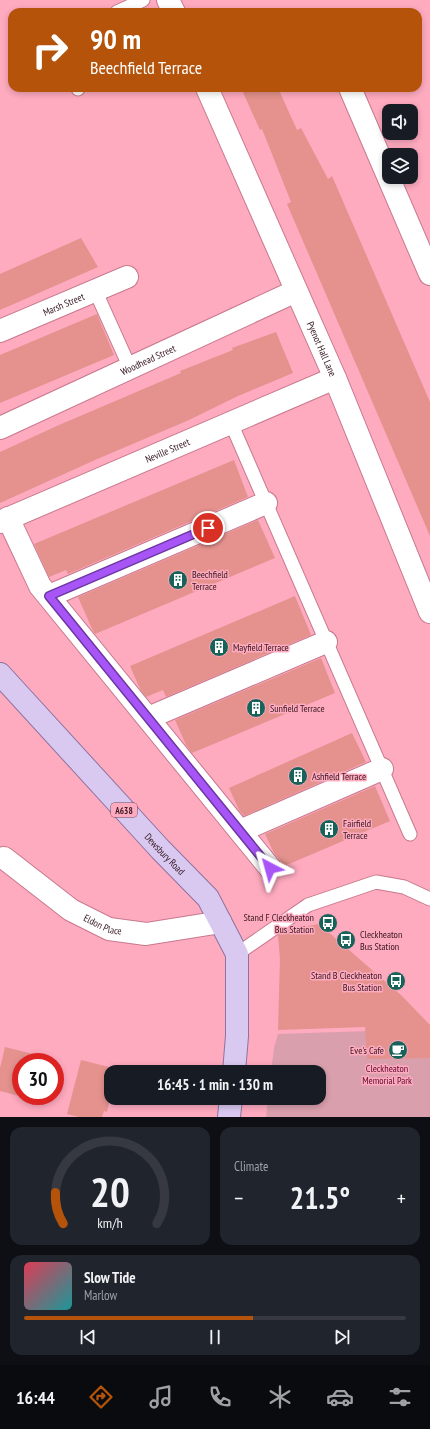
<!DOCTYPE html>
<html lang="en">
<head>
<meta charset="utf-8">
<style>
  body { margin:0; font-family:"PT Sans Narrow",sans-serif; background:#20242c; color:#f1f3f6; height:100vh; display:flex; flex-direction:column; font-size:15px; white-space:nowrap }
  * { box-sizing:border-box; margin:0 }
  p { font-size:13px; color:#9ea1a6 }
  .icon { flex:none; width:22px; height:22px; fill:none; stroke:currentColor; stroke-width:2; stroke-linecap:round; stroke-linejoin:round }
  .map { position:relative; height:1117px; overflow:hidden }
  .panel { display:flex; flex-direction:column; gap:10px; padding:10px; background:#0d0f14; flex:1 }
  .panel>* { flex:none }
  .guide { position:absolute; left:8px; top:8px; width:414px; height:84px; border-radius:12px; box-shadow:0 2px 6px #0003; background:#b45309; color:#fff; overflow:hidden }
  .tools { position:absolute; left:382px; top:104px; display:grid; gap:8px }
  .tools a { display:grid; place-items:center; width:36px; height:36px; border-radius:8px; background:#171b24; box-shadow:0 2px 6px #0003; font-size:20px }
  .speed { position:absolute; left:12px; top:1053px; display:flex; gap:8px; font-size:20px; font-weight:700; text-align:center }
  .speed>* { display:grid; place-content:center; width:52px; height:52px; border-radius:50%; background:#171b24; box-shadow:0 2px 6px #0003; line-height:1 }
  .speed .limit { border:6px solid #d22; background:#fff; color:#111 }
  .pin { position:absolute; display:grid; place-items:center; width:34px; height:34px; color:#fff; margin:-17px; border:2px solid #fff; border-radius:50%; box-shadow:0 1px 4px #0007 }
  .me { position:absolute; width:44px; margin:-22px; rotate:321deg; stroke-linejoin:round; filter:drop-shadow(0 0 3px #0008) }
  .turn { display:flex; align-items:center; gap:14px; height:84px; padding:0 16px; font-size:18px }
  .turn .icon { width:52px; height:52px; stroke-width:2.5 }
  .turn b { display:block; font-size:28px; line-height:34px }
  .big { font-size:30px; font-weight:600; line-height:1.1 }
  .panel .card { flex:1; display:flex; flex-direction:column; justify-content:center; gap:6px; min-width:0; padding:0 14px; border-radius:12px; background:#20242c }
  .panel .dial { align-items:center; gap:0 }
  .dial svg { height:104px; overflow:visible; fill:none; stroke:#363941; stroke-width:7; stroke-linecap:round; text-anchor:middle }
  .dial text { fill:#f1f3f6; stroke:none }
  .song { display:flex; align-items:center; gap:12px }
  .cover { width:48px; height:48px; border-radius:6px; background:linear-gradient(135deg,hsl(350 70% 55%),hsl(180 70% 35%)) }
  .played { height:4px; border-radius:2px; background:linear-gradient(90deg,#b45309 60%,#363941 60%) }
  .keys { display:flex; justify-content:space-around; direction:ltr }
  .heat { display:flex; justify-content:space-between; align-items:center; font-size:22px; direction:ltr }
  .panel .tiles { flex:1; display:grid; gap:10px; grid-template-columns:1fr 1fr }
  .card:last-child { grid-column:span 2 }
  .trip { position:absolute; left:104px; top:1065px; width:222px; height:40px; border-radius:12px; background:#171b24; box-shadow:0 2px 6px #0003; font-weight:600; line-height:40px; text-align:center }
  .menu { display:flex; height:64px; justify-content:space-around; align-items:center; background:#090b0e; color:#9ea1a6 }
  .menu .icon { width:28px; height:28px }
  .menu .on { color:#b45309 }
  .menu b { font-size:18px; color:#f1f3f6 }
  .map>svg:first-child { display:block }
</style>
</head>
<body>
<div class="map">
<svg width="430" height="1117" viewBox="0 0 430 1117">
  <rect width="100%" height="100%" fill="#feaabf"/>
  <!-- green -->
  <path fill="#da9fad" d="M430,1029v88h-164l2,-19h51v-26h-48l3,-24 4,-14z"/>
  <!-- building -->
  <g fill="#e5928e">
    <path d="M241,88h37l19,42 4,-2 27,51 4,-3 98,226v134l-143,-332 4,-2 -29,-73 -2,1z"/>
    <path d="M81,238l17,29 -98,43v-36z"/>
    <path d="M97,314l17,41 -114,48v-48z"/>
    <path d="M276,332l17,41 -55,23 -49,24 -94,40 -95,43v-51l59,-27 122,-52 -1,-2 53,-21 -1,-2z"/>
    <path d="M234,460l14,37 -180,77 -2,-4 -17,7 -15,-33z"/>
    <path d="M258,520l17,38 -180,76 -2,-3 -15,-34z"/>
    <path d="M295,596l16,39 -145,62 -3,-7 -17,7 -6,-8 -10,-23z"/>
    <path d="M321,658l14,35 -143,60 -6,-8 -11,-25z"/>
    <path d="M352,733l14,29 -122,54 -5,-6 -10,-22z"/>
    <path d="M375,786l15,35 -108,46 -2,-7 -6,-7 -9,-19z"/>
    <path d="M319,924l83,72 28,29v33l-63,1 -2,-32 -87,3 2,-71 -2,-24 8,-5z"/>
    <path d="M5,1047l36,9 -1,6h-19v34h11l-1,3 -31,-8v-23z"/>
    <path d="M81,1060l36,9 -1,3h-5v22l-4,18 -3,-1 -2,6h-23l-12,-3z"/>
  </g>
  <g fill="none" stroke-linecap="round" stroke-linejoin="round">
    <defs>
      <g id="lane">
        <path d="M117,12l26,-12"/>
        <path d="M78,88v1"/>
        <path d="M95,290l35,78"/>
        <path d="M231,423l179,411"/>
        <path d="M237,954l71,-49 68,-23 28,5 26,12"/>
      </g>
      <g id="street">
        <path d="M168,0l6,12"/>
        <path id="s1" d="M207,88l128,290 95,234"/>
        <path d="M350,88l80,186"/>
        <path id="s2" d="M0,331l127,-54"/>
        <path id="s3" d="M0,428l296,-137"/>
        <path d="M8,518l32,68 230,282"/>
        <path id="s4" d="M0,522l335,-144"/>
        <path d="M49,596l217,-93"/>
        <path d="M148,718l178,-76"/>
        <path d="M240,831l142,-62"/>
        <path id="s5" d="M4,858l67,52 38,19 37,5 69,-11 5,-2"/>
      </g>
      <g id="primary">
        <path id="s6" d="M0,674l160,175 48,49 29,56v82l-3,36"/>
        <path d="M229,1117l2,-19"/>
      </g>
    </defs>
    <!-- lane casing -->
    <use href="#lane" stroke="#c8798e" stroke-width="15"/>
    <!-- street casing -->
    <use href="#street" stroke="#c8798e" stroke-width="24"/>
    <!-- primary casing -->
    <use href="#primary" stroke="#8e72a0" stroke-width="24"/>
    <!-- lane -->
    <use href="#lane" stroke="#fff" stroke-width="13"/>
    <!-- street -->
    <use href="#street" stroke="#fff" stroke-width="22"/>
    <!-- primary -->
    <use href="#primary" stroke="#d9c8f0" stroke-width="22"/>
  </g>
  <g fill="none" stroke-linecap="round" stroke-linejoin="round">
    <defs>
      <path id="route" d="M208,528l-159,68 221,272"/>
    </defs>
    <!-- route casing -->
    <use href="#route" stroke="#6d37a1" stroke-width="10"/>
    <!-- route -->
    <use href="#route" stroke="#a855f7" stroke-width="7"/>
  </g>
  <!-- icons -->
  <defs>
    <symbol id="building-disc" viewBox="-11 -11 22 22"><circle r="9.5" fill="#176259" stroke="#feaabf"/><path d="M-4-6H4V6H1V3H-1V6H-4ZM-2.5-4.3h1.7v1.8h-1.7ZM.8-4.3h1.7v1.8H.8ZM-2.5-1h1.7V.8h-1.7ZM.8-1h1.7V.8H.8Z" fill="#fff"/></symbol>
    <symbol id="bus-disc" viewBox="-11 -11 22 22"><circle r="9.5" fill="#176259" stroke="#feaabf"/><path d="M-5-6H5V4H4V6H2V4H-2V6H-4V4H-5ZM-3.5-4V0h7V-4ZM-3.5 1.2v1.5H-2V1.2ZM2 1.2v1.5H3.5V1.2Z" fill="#fff"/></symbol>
    <symbol id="cafe-disc" viewBox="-11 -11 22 22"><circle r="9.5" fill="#176259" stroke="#feaabf"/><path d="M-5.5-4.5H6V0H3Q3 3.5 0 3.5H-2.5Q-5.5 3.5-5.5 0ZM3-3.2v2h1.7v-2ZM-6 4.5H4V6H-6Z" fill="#fff"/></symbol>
  </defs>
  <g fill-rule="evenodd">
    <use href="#building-disc" x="167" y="569" width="22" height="22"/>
    <use href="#building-disc" x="208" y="636" width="22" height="22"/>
    <use href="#building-disc" x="245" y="697" width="22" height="22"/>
    <use href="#building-disc" x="287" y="765" width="22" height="22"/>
    <use href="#building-disc" x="318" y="818" width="22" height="22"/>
    <use href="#bus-disc" x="317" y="912" width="22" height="22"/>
    <use href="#bus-disc" x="335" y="929" width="22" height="22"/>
    <use href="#bus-disc" x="385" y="970" width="22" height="22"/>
    <use href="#cafe-disc" x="387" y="1039" width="22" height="22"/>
  </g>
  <g text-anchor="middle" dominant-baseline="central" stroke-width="3" stroke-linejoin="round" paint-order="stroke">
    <!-- shield labels -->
    <rect fill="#feaabf" stroke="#71424e" stroke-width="1" x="111" y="803" width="26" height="14" rx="3"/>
    <g font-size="9" font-weight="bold" fill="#34161e">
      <text x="124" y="810">A638</text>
    </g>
    <!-- street labels -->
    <g font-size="10" fill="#34161e" stroke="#feaabf">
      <text stroke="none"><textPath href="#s2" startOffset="69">Marsh Street</textPath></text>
      <text stroke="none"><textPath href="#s1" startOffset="285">Pyenot Hall Lane</textPath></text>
      <text stroke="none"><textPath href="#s3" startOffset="163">Woodhead Street</textPath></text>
      <text stroke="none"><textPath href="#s4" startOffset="182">Neville Street</textPath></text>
      <text stroke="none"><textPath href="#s6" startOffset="244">Dewsbury Road</textPath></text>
      <text stroke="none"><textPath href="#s5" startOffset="120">Eldon Place</textPath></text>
    </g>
    <!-- poi labels -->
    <g font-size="10" fill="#34161e" stroke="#feaabf" text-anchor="start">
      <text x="192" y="574">Beechfield<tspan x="192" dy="12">Terrace</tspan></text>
      <text x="233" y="647">Mayfield Terrace</text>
      <text x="270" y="708">Sunfield Terrace</text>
      <text x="312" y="776">Ashfield Terrace</text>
      <text x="343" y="823">Fairfield<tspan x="343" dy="12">Terrace</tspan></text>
      <text x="314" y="917" text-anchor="end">Stand F Cleckheaton<tspan x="314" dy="12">Bus Station</tspan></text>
      <text x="360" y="934">Cleckheaton<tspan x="360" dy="12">Bus Station</tspan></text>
      <text x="382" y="975" text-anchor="end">Stand B Cleckheaton<tspan x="382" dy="12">Bus Station</tspan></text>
      <text x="384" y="1050" text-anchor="end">Eve's Cafe</text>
    </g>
    <!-- park labels -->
    <g font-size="10" fill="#5e072c" stroke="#feaabf">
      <text x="387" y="1068">Cleckheaton<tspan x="387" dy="12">Memorial Park</tspan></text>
    </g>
  </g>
</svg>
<div class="tools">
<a><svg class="icon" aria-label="sound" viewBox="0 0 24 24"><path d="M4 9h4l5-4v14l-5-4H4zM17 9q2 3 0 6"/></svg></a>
<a><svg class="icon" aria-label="layers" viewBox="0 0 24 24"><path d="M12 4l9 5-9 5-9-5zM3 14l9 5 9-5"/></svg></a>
</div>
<div class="speed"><div class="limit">30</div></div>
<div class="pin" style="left:208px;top:528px;background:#d93025"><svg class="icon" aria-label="arrive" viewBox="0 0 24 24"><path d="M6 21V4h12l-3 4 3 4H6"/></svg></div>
<svg class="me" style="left:270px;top:868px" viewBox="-20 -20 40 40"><path d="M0-17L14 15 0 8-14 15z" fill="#a855f7" stroke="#fff" stroke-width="4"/></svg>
<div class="trip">16:45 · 1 min · 130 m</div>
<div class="guide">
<div class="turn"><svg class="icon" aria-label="right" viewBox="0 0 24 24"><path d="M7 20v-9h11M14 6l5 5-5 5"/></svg><div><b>90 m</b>Beechfield Terrace</div></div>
</div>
</div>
<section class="panel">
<div class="tiles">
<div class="card dial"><svg viewBox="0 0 100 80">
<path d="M14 69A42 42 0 1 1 86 69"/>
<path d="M14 69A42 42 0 0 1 8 45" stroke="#b45309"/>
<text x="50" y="56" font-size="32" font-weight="700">20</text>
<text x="50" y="72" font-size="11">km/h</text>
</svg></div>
<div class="card"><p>Climate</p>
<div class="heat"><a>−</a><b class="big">21.5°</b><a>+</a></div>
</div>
<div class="card">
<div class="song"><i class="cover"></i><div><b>Slow Tide</b><p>Marlow</p></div></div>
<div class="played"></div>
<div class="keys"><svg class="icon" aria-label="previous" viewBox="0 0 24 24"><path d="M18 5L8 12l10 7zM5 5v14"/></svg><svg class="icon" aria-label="pause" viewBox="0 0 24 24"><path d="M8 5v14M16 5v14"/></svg><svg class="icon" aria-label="next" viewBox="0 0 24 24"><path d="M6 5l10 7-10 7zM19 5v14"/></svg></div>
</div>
</div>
</section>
<nav class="menu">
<b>16:44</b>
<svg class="icon on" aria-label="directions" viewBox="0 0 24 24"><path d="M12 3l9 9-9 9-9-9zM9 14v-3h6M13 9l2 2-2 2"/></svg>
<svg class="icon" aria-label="music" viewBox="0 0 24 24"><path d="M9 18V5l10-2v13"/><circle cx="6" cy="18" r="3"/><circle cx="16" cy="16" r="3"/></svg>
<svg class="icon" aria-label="phone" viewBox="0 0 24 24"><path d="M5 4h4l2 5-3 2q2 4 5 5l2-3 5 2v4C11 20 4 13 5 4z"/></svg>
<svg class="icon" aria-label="climate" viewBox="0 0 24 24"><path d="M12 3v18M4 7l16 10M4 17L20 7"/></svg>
<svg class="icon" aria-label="car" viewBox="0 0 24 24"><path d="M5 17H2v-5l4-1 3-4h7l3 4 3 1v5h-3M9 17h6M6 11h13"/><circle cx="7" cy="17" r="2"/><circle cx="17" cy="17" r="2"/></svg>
<svg class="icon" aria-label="filters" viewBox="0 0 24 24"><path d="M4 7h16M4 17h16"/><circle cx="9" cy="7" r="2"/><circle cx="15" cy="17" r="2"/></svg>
</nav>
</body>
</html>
